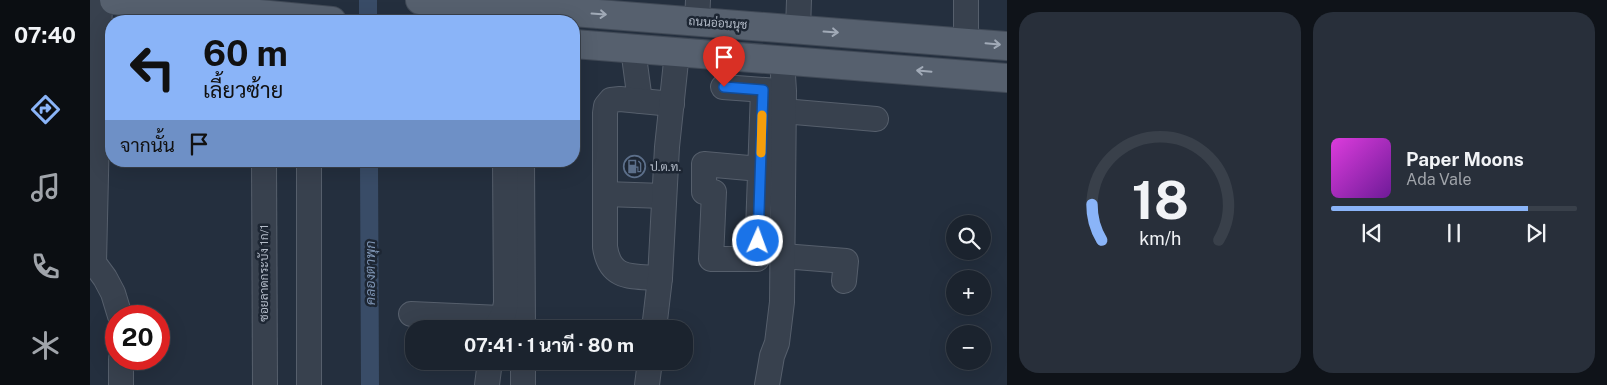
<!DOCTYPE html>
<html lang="th">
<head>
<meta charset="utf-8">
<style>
  body { margin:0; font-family:"Public Sans",Sarabun,sans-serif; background:#282f3a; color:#f1f3f6; height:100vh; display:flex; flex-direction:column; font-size:19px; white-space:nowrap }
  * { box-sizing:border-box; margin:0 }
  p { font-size:16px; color:#a0a4aa }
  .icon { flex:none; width:28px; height:28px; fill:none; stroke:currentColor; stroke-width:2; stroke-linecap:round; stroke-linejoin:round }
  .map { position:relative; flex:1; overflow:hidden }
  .drawer { display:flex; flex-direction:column; gap:12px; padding:12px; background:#0f1319; width:600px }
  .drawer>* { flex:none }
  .hud { position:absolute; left:15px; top:15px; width:475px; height:152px; border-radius:20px; box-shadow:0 5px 20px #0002,0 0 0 1px #39404a; background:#8ab4f8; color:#111; overflow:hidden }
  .buttons { position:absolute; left:856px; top:215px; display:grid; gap:10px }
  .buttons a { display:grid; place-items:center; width:45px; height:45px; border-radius:50%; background:#1b232e; box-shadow:0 5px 20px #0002,0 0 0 1px #39404a; font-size:25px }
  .speed { position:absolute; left:15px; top:305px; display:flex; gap:10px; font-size:25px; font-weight:700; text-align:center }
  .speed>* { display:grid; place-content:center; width:65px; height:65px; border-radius:50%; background:#1b232e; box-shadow:0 5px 20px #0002,0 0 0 1px #39404a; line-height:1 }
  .speed .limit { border:8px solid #d22; background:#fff; color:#111 }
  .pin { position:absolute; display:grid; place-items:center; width:42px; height:42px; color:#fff; margin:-51px -21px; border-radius:50% 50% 50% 0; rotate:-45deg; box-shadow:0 0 5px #0007 }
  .pin .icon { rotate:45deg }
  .me { position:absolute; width:55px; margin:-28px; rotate:2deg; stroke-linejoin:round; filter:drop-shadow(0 0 4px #0008) }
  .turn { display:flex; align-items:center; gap:18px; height:105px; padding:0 15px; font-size:22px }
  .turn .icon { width:65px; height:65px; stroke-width:2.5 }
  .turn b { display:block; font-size:35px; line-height:42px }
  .then { display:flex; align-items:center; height:48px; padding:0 15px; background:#0003; gap:10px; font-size:19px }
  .drawer .tile { flex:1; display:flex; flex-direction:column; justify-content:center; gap:8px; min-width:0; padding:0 18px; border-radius:20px; background:#282f3a }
  .drawer .dial { align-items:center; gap:0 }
  .dial svg { height:130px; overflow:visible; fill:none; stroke:#39404a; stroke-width:7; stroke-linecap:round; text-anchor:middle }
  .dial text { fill:#f1f3f6; stroke:none }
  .song { display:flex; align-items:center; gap:15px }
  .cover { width:60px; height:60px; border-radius:8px; background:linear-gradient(135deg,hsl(300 70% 55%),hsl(280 70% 35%)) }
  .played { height:5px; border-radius:2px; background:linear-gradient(90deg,#8ab4f8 80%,#39404a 80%) }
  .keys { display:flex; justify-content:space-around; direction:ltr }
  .drawer .tiles { flex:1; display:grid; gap:12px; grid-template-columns:repeat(2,1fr) }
  .trip { position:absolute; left:315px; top:320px; width:288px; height:50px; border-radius:20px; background:#1b232e; box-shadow:0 5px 20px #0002,0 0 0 1px #39404a; font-weight:700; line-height:50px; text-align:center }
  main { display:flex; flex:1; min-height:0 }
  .dock { display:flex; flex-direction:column; width:90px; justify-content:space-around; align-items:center; background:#0b0e12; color:#a0a4aa }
  .dock .icon { width:35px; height:35px }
  .dock .current { color:#8ab4f8 }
  .dock b { font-size:22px; color:#f1f3f6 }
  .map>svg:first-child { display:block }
</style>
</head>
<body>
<main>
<nav class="dock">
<b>07:40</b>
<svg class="icon current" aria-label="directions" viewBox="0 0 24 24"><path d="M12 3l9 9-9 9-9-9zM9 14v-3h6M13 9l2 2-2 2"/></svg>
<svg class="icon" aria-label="music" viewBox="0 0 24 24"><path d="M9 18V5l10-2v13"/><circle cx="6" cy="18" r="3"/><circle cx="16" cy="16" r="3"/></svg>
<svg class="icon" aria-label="phone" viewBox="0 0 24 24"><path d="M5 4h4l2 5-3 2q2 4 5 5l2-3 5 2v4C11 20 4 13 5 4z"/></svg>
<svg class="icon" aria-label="climate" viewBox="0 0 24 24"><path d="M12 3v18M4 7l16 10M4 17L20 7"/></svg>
</nav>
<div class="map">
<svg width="917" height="385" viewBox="0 0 917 385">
  <rect width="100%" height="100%" fill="#242f3e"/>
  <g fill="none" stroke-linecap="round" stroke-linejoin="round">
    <!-- canal -->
    <g stroke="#394c67" stroke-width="18">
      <path d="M278,0v21"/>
      <path d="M279,161l1,224"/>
    </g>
    <defs>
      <g id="minor">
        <path d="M10,0l-6,263 11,15 8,15 7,23"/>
        <path d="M607,22l1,-22"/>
        <path d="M708,29l1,-29"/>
        <path d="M876,42v-42"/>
        <path d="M543,49l7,52"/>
        <path d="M633,87l56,4"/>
        <path d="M693,111l93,8"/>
        <path d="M174,161l1,224"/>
        <path d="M219,161v224"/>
        <path d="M432,161l1,168"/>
        <path d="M670,169l-56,-5v28h10l-3,67h46l6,-169"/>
        <path d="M515,194l59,2"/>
        <path d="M693,256l63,5 -2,20"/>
        <path d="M570,278c-27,-2 -50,3 -55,-31v-134l1,-7 5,-6 9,-1 52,5"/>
        <path d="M321,314l90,4"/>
        <path d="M405,329l9,-16 2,-10 -1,-142"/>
        <path d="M564,329l6,-51 7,-131 10,-95"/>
        <path d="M433,361v24"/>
        <path d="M31,385v-26"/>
        <path d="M397,385l3,-24"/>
        <path d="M557,385l3,-24"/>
        <path d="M677,385l5,-29 5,-13 5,-41 2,-211 -2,-31"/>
      </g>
      <g id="major">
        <path d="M24,0l218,21"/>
        <path d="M330,0l587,46"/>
        <path d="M484,44l433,34"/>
      </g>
    </defs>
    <!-- minor casing -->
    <use href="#minor" stroke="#565f6c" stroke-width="26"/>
    <!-- major casing -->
    <use href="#major" stroke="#414a57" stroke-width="30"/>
    <!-- minor -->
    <use href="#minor" stroke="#38414e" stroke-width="24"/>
    <!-- major -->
    <use href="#major" stroke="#56606e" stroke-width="28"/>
  </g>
  <!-- one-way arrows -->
  <defs><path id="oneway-shaft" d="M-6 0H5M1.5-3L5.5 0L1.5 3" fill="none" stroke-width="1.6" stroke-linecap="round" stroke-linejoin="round" transform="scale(1.25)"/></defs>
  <g stroke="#a1aab7">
    <use href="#oneway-shaft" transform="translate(509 14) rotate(4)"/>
    <use href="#oneway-shaft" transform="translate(741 32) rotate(4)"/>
    <use href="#oneway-shaft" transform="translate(903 44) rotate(5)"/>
    <use href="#oneway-shaft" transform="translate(834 71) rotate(-175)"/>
  </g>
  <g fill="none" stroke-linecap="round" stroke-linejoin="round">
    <defs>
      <path id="route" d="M634,87l39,3 -5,151"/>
    </defs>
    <!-- route casing -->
    <use href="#route" stroke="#114b97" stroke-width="12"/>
    <!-- route -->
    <use href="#route" stroke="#1a73e8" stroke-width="9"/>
    <!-- slow -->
    <path stroke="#f59e0b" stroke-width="9" d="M671,153l1,-38"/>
  </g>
  <!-- icons -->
  <defs>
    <symbol id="fuel-ring" viewBox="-11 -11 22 22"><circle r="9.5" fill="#1d2633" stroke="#5c6f8a" stroke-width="1.5"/><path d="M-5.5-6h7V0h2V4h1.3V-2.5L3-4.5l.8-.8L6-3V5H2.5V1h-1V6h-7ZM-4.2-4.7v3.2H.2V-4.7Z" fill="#5c6f8a"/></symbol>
  </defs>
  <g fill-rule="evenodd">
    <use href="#fuel-ring" x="532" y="154" width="25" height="25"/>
  </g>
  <g text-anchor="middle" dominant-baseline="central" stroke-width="5" stroke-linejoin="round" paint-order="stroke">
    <!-- street labels -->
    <g font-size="12" fill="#b4bcc9" stroke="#1d2633">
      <text transform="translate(628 23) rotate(4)">ถนนอ่อนนุช</text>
      <text transform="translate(174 273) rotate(-90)">ซอยลาดกระบัง 1ก/1</text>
    </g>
    <!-- poi labels -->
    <g font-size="12" fill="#b4bcc9" stroke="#1d2633" text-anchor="start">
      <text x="560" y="167">ป.ต.ท.</text>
    </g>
    <!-- water labels -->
    <g font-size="14" font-style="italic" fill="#7c92b1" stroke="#1d2633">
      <text transform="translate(280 273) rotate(-90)">คลองตาพุก</text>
    </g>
  </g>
</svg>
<div class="buttons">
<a><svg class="icon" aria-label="search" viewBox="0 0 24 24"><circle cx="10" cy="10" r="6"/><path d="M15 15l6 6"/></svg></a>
<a>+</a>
<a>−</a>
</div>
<div class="speed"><div class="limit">20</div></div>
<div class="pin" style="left:634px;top:87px;background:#d93025"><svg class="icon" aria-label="arrive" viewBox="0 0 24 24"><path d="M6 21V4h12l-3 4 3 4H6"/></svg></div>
<svg class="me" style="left:668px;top:241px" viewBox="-20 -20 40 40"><circle r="17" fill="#1a73e8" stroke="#fff" stroke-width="3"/><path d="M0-11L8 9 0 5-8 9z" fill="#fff"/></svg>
<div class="trip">07:41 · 1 นาที · 80 m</div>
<div class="hud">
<div class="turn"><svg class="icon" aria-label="left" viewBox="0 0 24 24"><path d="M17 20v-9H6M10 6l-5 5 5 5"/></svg><div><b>60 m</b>เลี้ยวซ้าย</div></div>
<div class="then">จากนั้น<svg class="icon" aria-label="arrive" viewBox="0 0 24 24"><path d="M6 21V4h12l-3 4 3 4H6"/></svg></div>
</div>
</div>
<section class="drawer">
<div class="tiles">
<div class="tile dial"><svg viewBox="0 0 100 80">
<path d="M14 69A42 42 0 1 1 86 69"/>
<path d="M14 69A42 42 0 0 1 8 47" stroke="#8ab4f8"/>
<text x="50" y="56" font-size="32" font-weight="700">18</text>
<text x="50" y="72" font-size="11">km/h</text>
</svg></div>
<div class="tile">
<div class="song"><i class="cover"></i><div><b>Paper Moons</b><p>Ada Vale</p></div></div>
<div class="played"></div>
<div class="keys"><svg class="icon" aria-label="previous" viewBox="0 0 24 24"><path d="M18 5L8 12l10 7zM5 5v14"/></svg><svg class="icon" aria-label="pause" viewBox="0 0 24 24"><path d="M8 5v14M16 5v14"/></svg><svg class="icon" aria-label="next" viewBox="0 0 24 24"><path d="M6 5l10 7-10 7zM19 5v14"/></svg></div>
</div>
</div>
</section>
</main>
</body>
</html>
